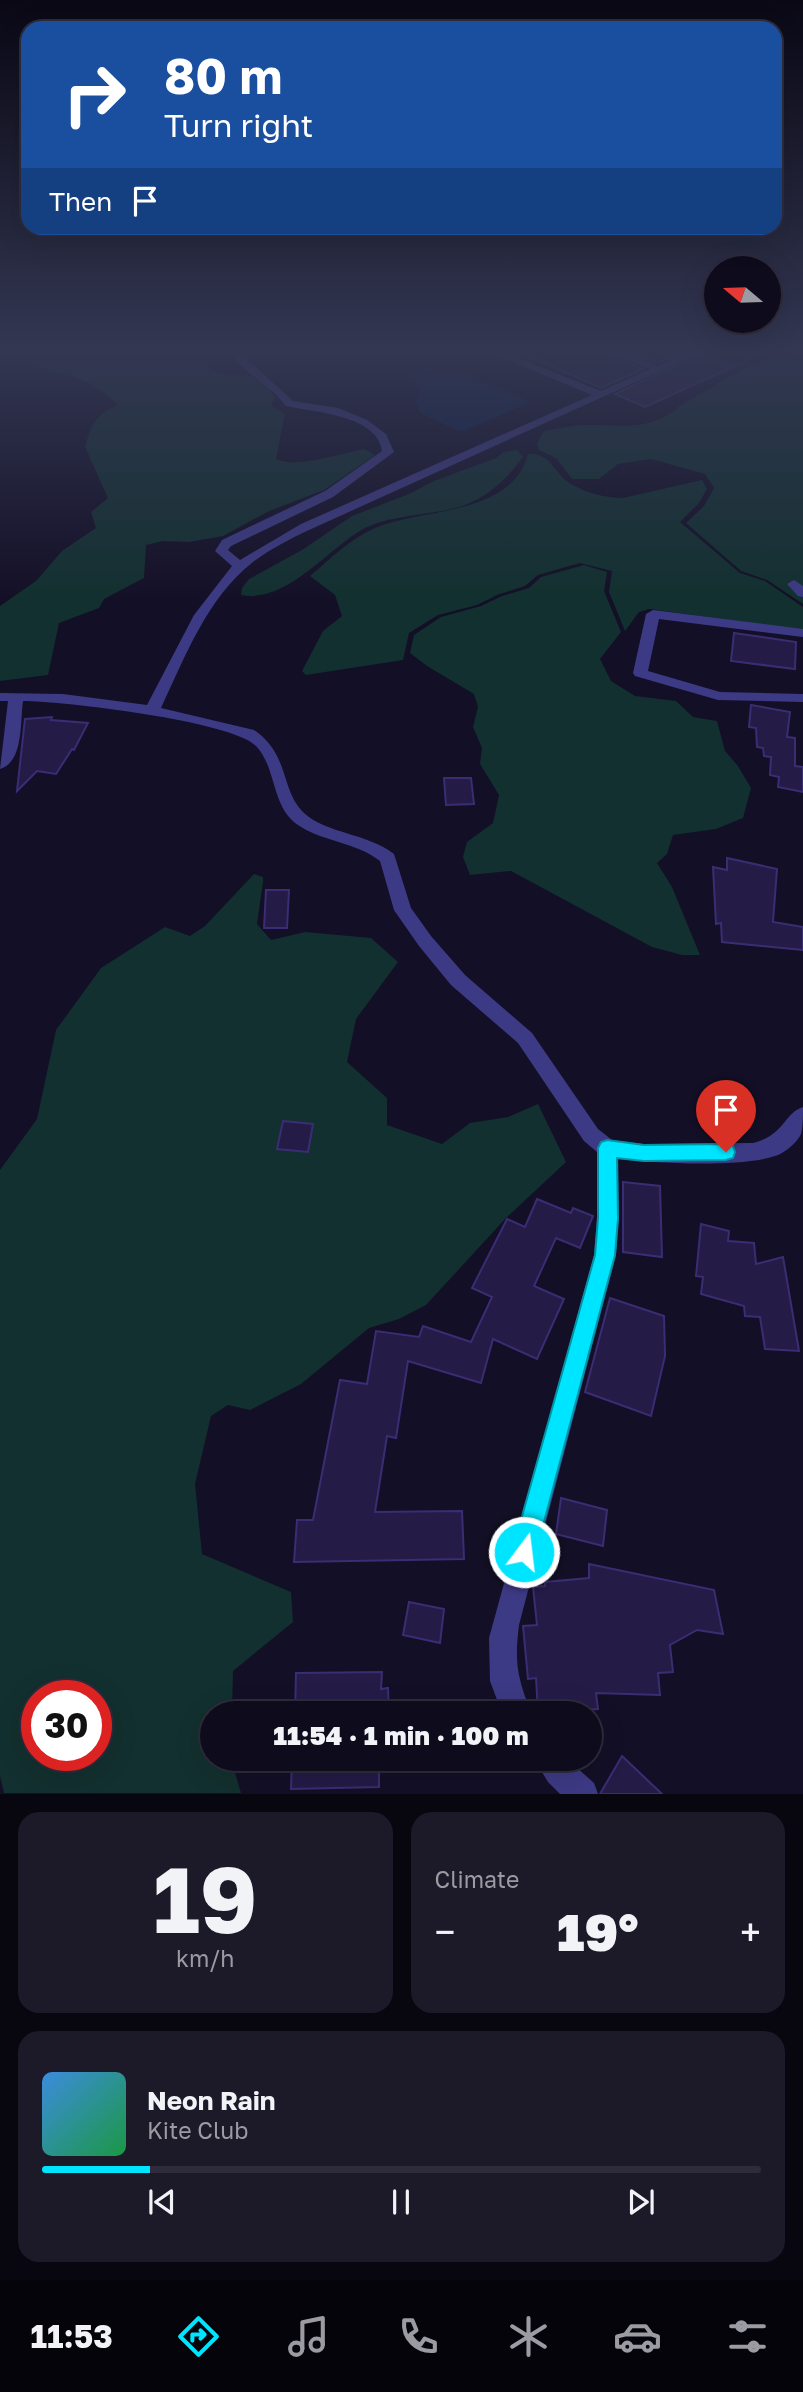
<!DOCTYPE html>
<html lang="en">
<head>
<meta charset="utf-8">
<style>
  body { margin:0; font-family:"Golos Text",sans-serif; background:#1c1929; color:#f1f3f6; height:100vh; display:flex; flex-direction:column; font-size:26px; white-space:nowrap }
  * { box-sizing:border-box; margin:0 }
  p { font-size:23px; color:#9b9ba3 }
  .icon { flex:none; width:38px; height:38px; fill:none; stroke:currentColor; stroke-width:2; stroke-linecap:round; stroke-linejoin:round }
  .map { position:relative; height:1794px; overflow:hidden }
  .drawer { display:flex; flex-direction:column; gap:18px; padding:18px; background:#08060f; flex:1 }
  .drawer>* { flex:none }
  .hud { position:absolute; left:21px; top:21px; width:761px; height:214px; border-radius:21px; box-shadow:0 7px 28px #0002,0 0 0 2px #2e2b3b; background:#1a4fa0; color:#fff; overflow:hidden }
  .needle { width:46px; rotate:289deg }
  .buttons { position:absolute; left:704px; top:256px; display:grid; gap:14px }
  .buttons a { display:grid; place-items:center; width:77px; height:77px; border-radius:50%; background:#0e0b1c; box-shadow:0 7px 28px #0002,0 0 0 2px #2e2b3b; font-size:35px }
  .speed { position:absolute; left:21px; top:1680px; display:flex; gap:14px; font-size:35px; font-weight:700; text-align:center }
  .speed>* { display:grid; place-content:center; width:91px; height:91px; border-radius:50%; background:#0e0b1c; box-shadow:0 7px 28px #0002,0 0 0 2px #2e2b3b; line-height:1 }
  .speed .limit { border:10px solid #d22; background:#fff; color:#111 }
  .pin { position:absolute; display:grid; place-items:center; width:60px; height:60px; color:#fff; margin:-72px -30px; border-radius:50% 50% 50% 0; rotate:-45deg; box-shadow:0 0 7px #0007 }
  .pin .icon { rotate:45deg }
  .me { position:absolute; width:77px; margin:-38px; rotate:15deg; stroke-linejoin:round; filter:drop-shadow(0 0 5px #0008) }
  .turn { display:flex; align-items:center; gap:24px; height:147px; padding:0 28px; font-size:32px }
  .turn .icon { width:91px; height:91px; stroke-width:2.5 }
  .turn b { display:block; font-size:49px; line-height:60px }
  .then { display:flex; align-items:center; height:66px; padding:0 28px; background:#0003; gap:14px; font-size:26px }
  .big { font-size:52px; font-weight:800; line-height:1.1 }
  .drawer .card { flex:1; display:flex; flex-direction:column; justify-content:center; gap:10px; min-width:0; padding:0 24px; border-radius:21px; background:#1c1929 }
  .drawer .dial { align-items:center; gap:0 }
  .dial b { font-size:91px; line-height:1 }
  .song { display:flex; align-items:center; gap:21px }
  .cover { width:84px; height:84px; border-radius:10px; background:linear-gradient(135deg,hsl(210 70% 55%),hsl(140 70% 35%)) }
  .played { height:7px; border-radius:4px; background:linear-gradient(90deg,#00e5ff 15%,#2e2b3b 15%) }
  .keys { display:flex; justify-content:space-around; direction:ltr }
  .heat { display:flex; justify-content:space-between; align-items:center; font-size:38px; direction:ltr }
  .drawer .tiles { flex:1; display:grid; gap:18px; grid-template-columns:1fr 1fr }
  .card:last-child { grid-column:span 2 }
  .trip { position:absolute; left:200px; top:1701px; width:402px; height:70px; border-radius:35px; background:#0e0b1c; box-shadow:0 7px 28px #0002,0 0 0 2px #2e2b3b; font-weight:800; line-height:70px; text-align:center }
  .tabs { display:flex; height:112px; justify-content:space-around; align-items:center; background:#06040b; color:#9b9ba3 }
  .tabs .icon { width:49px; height:49px }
  .tabs .selected { color:#00e5ff }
  .tabs b { font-size:32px; color:#f1f3f6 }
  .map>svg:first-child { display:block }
</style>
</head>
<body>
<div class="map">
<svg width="803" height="1794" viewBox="0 0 803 1794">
  <rect width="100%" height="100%" fill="#130f26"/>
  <!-- green -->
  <g fill="#12302f" fill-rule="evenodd">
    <path d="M19,352h189l-1,15 15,8h26l15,6 12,16 -4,9 14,8 -9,45c18,10 67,-6 88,-10l11,6 -51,35 -55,21 -46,25 -34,6 -26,-1 -17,4 -2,33 -40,21 -5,9 -40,15 -11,52 -48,6v-75l36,-25 26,-30 34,-23 -5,-16 17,-14 -23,-51c6,-22 11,-33 33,-42 -10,-10 -23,-19 -36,-25 -21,-10 -49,-6 -63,-28z"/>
    <path d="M803,353v251l-36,-24 -26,-9 -55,-48 18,-17 10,-18 -9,-14 -54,-15 -33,5 -19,15h-27l-16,-21 -17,-8 -2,-7 7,-12c13,-2 26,-5 38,-6 37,-1 69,8 99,-20 38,-21 78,-50 122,-52z"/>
    <path d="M517,450l6,7c-18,24 -38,43 -68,51 -34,9 -73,6 -103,28 -31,22 -70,67 -111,59l1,-7 7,-9 53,-29 50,-34 57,-22 25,-13 62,-23 8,-6z"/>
    <path d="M528,454c24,-2 26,21 45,31 14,8 33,13 50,13l79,-18 5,9 -8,14 -19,19 60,51 25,8 38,26v23l-154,-21 -10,3 -14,19 -16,-39 3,-21 -32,-8 -42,12 -13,11 -28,9 -20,10 -39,10 -29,18 -6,27 -97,15 -4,-4 21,-40 19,-15 -7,-21 -25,-19c21,-18 40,-37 65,-48 46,-20 137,-12 153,-74z"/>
    <path d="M584,565l23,7 -3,19 17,41 -21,27 11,22 24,15 41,5 17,16 24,4 8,30 13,15 13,22 -8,30 -27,11 -43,6 -6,19 -10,9 15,24 28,68h-18l-30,-8 -141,-76 -41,4 -7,-18 4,-15 26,-19 6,-28 -19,-31 2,-16 -9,-21 5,-20 -4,-13 -47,-28 -17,-13 4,-18 27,-18 40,-11 21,-10 27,-8 12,-11z"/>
    <path d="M254,874l9,3v5l-6,42 14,16 34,-8 66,6 27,24 -42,57 -9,43 40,36v27l55,19 28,-21 38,-6 30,-13 28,58 -60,56 -80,87 -27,14 -30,9 -68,56 -51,26 -22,-5 -17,11 -16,68 7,70 89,38 2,30 -60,49 -1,42h-20v46h19l10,34h-237l-4,-17v-606l37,-51 19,-89 45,-62 64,-41 25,9 15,-10zM37,1696h59v59h-59z"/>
  </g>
  <!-- water -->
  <path fill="#0a1f44" d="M428,368l17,7 14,-4 72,31 -70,30 -41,-19 -5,-12 5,-10 -15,-14z"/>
  <!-- building -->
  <g fill="#241b47" stroke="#3b2d73" stroke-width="2">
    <path d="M519,352h85l39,17 -42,19z"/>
    <path d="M626,352h59l-27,11z"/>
    <path d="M704,352h62l-121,55 -30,-13z"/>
    <path d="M734,633l62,9 -1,27 -64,-8z"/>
    <path d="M751,705l39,7 -3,25 8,1v28l8,1v25l-25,-5 1,-10 -9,-2 1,-18 -7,-1 -1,-8 -6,-1 -1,-19 -7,-1z"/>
    <path d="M52,717l-1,3 37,3 -14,27 -2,-1 -16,25 -19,-3 -20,20 8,-72z"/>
    <path d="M444,778h27l3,26 -28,1z"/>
    <path d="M727,858l50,11 -4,53 30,5v23l-81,-8 -1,-19 -5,1 -3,-57 14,3z"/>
    <path d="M266,890h23l-2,38h-23z"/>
    <path d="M283,1121l30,3 -5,28 -31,-3z"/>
    <path d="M623,1182l37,4 2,71 -39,-5z"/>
    <path d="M537,1199l34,14 2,-5 20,8 -13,32 -24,-10 -22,48 30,13 -27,60 -44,-20 -12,44 -73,-22 -12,77 -9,-2 -12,76 87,-1 2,48 -170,3 3,-42h16l27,-140 27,4 9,-53 43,6 4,-11 48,16 21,-45 -20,-9 35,-69 18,8z"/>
    <path d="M701,1224l28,7 -1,10 26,2 2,21 27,-7 16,94 -34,-2 -5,-32 -15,-1 -1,-10 -43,-12 2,-17 -7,-1z"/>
    <path d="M610,1298l54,18 1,40 -14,60 -66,-24z"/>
    <path d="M561,1498l46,12 -4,36 -47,-12z"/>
    <path d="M589,1564l125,26 9,44 -26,-4 -27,15 3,27 -15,1 2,22 -64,-2 2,16 -60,3 -2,-34 -8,1 -5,-53 14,-1 -4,-38 12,-1v-4l44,-4z"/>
    <path d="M409,1602l35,7 -4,34 -37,-8z"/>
    <path d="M382,1672l-1,17 7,-1 1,25h-94l1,-40z"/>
    <path d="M622,1756l40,38h-62z"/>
    <path d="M292,1759h87v28l-88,2z"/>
  </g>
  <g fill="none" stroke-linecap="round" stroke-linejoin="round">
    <!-- minor -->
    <g fill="#3d3a85" fill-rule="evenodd">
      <path d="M229,352h10l54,49 45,7 29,12 19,14 8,18 -61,45 -102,49 -3,4 12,10 61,-36 291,-129 -103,-43h13l99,39 49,-22 -43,-17h13l38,14 32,-14h12l-393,178c-19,9 -39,19 -56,32 -46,36 -68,95 -92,146l93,22c36,24 26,60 50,83 23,21 63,20 90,41l17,54 20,28 34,39 67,58 66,96 14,11 32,4 109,-1c32,-8 30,-29 50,-36 0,9 0,20 -2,27 -4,8 -12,15 -19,19 -28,16 -131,10 -164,6l1,59 -3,37 -97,370c-5,40 -1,52 12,88h-29l-12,-32 -1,-43 105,-383 3,-37v-66l-13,-11 -66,-98 -67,-58 -32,-39 -25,-36 -14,-49c-24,-19 -57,-19 -82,-36 -27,-18 -21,-57 -42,-79 -24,-25 -193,-45 -233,-45 -3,20 1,61 -23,68l8,-68h-8v-8l63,1 84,11 47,-90 38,-49 -17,-15 7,-11 103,-49 57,-40c-4,-36 -69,-39 -96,-45 -16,-21 -41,-32 -57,-54z"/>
      <path d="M794,580l9,6v11l-5,-1 -11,-12z"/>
      <path d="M653,610l150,19v8l-144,-18 -11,52 72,21 83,2v8l-85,-2 -83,-24 -2,-3 13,-59z"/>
      <path d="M534,1759h33l27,24 4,11h-38l-12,-12z"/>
    </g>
  </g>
  <!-- sky -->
  <linearGradient id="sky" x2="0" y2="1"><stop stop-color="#0a0815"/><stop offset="0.58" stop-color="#333752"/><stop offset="1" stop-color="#333752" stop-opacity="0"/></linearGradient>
  <rect width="803" height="603" fill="url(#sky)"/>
  <!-- route -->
  <path fill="#00e5ff" stroke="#0095a6" stroke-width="2" d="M607,1140l37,5 82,-1 7,2 2,6 -2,6 -7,2 -82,1 -27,-3 1,60 -3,37 -79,297 -3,8 -9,4 -8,-4 -4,-8 83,-297 3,-37v-70l3,-6z"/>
</svg>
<div class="buttons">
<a><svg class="needle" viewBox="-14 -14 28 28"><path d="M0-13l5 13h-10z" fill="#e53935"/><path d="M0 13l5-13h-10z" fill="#9b9ba3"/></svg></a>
</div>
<div class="speed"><div class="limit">30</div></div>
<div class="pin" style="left:726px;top:1152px;background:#d93025"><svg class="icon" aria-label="arrive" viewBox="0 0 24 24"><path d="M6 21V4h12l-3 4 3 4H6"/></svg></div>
<svg class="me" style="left:524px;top:1552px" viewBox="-20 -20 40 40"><circle r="17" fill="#00e5ff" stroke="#fff" stroke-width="3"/><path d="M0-11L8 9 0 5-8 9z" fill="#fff"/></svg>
<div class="trip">11:54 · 1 min · 100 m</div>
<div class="hud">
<div class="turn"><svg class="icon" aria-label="right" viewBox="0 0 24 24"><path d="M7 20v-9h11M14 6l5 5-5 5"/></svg><div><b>80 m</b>Turn right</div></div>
<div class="then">Then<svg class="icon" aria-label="arrive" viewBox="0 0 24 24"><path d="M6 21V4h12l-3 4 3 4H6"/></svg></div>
</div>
</div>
<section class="drawer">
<div class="tiles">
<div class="card dial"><b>19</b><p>km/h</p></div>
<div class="card"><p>Climate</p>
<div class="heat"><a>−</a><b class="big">19°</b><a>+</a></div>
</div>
<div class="card">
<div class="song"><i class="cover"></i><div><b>Neon Rain</b><p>Kite Club</p></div></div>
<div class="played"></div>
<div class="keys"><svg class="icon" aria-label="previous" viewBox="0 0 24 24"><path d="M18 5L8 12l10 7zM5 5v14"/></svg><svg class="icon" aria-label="pause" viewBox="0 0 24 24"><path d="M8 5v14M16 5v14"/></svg><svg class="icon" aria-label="next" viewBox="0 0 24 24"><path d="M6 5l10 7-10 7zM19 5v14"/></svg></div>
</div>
</div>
</section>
<nav class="tabs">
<b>11:53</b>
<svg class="icon selected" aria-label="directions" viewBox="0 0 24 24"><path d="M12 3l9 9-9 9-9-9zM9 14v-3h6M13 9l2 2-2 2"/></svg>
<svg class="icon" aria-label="music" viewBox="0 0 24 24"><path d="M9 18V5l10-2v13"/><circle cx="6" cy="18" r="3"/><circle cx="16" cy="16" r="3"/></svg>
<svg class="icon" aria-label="phone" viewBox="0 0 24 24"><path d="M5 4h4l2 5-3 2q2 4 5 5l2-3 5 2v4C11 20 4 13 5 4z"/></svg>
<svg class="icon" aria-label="climate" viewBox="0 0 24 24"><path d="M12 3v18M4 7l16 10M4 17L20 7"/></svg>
<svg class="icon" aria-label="car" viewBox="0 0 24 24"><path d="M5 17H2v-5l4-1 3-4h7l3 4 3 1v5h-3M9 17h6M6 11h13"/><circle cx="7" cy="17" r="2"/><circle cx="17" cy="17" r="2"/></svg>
<svg class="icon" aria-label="filters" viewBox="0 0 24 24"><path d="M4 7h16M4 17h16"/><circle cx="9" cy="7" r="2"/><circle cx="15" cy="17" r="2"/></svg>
</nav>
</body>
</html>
